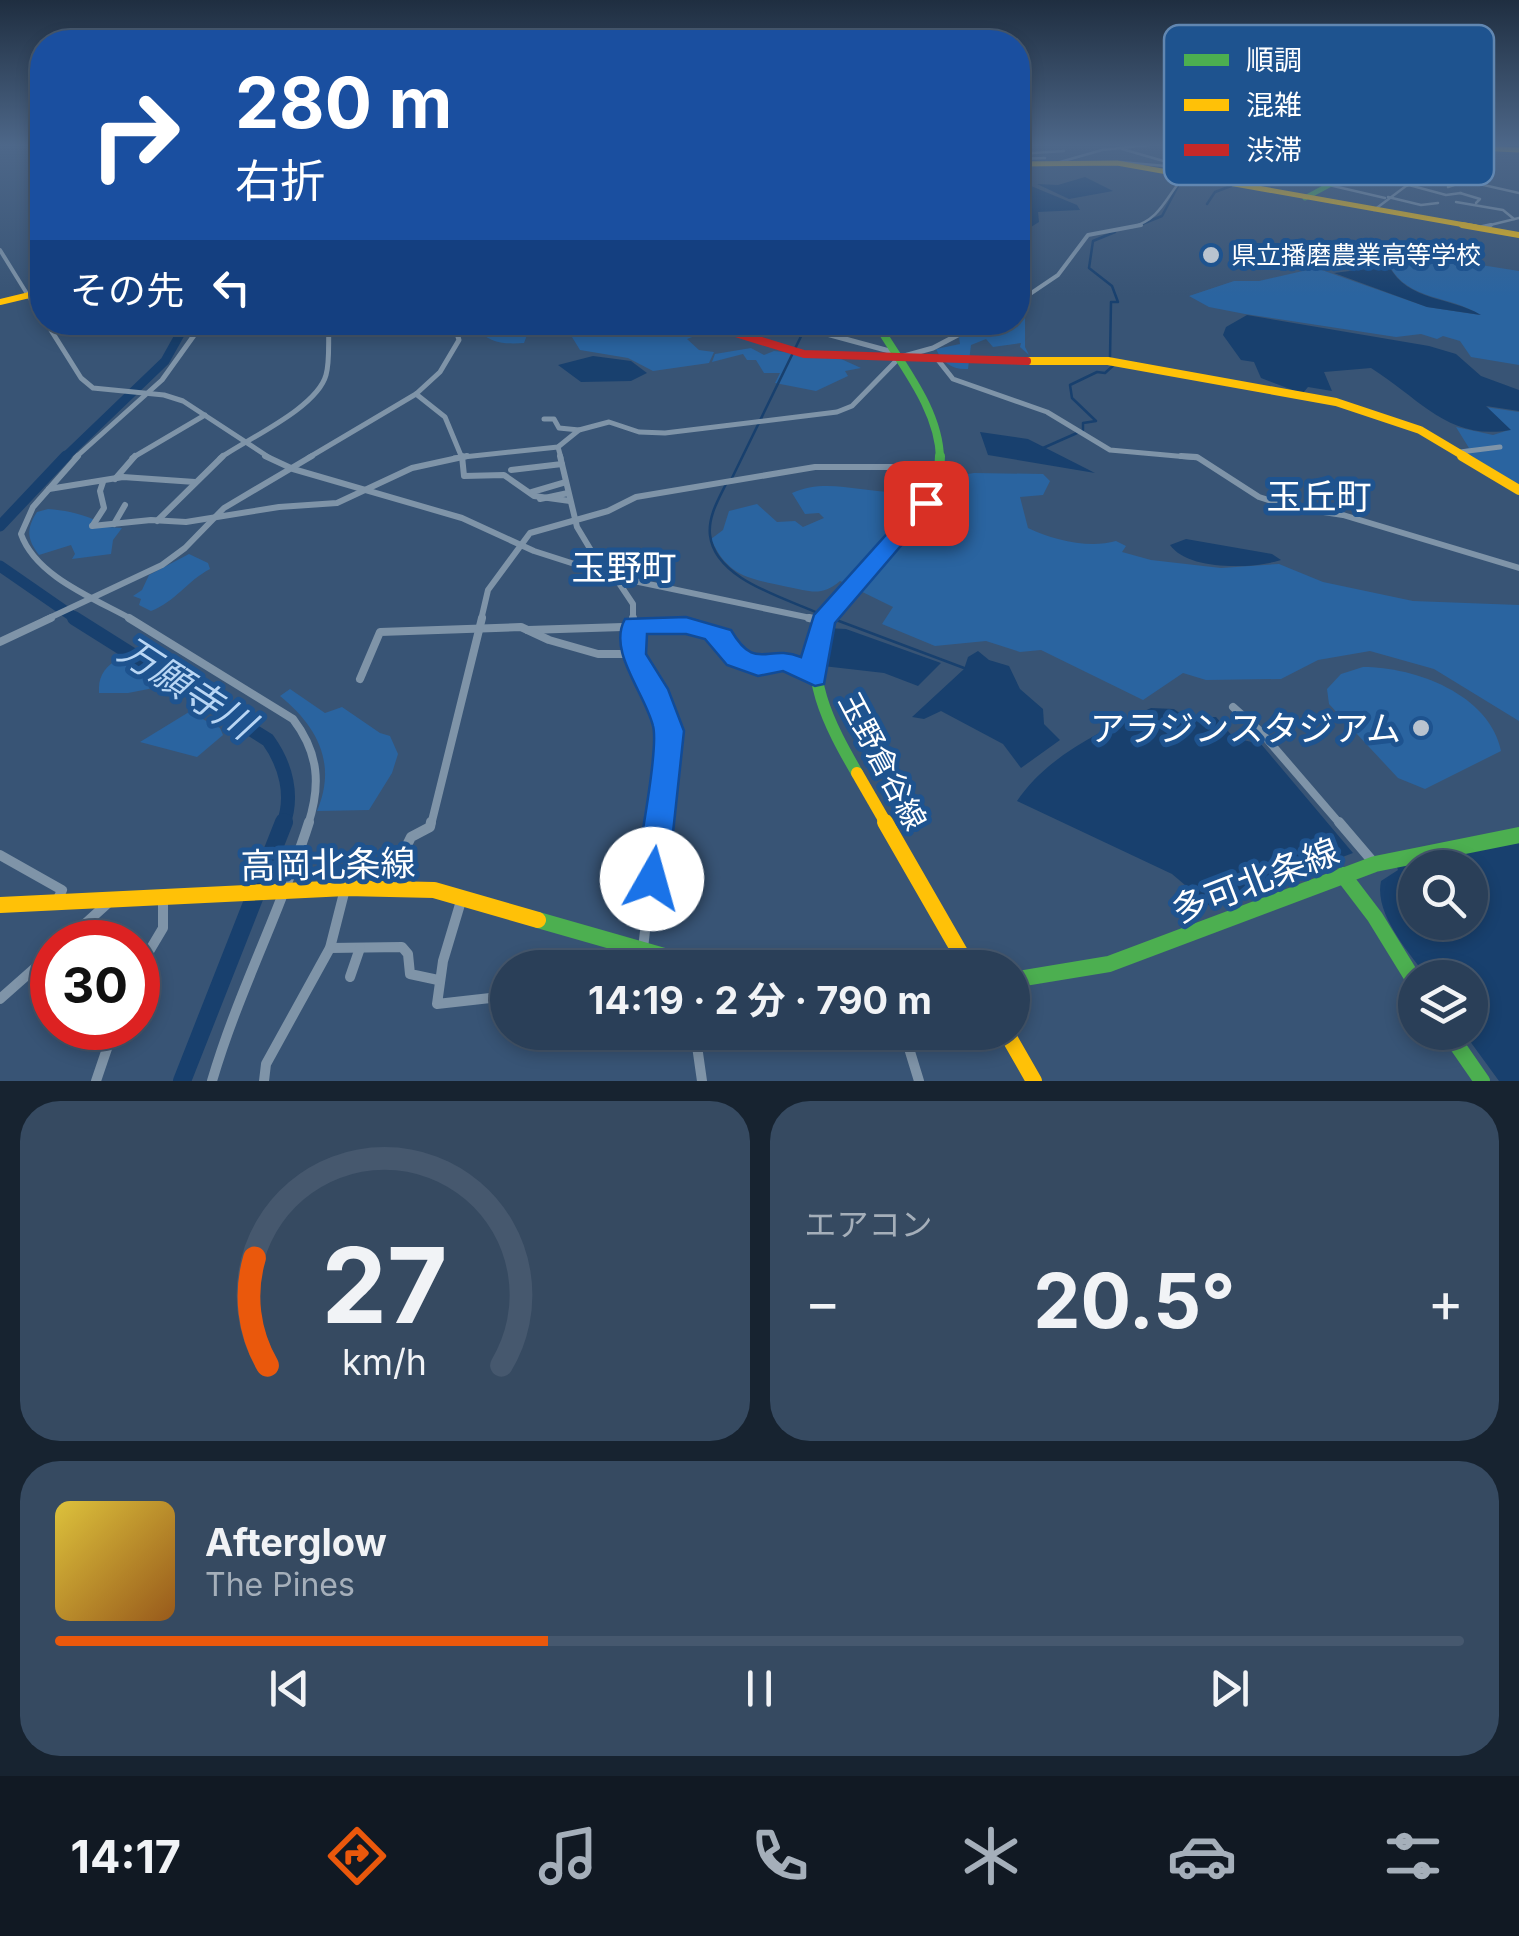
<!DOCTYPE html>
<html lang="ja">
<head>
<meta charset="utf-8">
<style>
  body { margin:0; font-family:Inter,"Noto Sans JP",sans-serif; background:#364a61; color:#f1f3f6; height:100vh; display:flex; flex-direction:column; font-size:38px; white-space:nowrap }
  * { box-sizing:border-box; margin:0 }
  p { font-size:32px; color:#a5afba }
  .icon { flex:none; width:55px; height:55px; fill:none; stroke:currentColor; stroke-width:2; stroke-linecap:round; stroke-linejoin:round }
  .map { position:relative; height:1081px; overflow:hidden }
  .panel { display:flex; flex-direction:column; gap:20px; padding:20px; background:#172330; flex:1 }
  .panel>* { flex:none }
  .banner { position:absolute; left:30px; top:30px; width:1000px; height:305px; border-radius:40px; box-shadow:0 5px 15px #0003,0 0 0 2px #46586e; background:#1a4fa0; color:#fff; overflow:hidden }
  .tools { position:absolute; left:1398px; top:850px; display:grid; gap:20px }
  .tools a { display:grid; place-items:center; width:90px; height:90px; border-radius:50%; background:#2a3f58; box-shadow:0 5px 15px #0003,0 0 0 2px #46586e; font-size:50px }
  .speed { position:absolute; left:30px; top:920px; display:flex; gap:20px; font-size:50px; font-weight:700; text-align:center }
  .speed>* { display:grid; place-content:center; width:130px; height:130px; border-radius:50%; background:#2a3f58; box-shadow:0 5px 15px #0003,0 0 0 2px #46586e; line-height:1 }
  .speed .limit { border:15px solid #d22; background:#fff; color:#111 }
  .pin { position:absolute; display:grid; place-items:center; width:85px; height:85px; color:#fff; margin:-42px; border-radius:20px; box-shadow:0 5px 15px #0006 }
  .me { position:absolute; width:110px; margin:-55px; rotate:7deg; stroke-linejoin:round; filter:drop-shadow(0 0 8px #0008) }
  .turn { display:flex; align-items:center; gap:35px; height:210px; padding:0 40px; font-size:45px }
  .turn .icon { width:130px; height:130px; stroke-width:2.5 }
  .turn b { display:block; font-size:70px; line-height:85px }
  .then { display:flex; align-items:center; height:95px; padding:0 40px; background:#0003; gap:20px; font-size:38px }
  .big { font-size:75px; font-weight:700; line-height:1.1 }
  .panel .tile { flex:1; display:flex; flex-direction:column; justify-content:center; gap:15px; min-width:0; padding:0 35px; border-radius:40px; background:#364a61 }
  .panel .dial { align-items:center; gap:0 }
  .dial svg { height:260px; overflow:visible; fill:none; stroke:#46586e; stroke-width:7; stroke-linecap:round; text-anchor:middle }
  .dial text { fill:#f1f3f6; stroke:none }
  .song { display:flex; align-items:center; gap:30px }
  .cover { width:120px; height:120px; border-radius:15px; background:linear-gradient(135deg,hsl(50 70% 55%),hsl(30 70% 35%)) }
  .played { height:10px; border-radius:5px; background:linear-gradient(90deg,#ea580c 35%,#46586e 35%) }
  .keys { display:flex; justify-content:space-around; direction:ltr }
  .heat { display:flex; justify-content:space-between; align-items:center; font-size:55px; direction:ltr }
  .panel .tiles { flex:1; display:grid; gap:20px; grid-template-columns:1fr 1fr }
  .tile:last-child { grid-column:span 2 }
  .trip { position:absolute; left:490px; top:950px; width:540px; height:100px; border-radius:50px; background:#2a3f58; box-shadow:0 5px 15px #0003,0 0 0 2px #46586e; font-weight:700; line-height:100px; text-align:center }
  .tabs { display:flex; height:160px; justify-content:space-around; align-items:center; background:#111923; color:#a5afba }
  .tabs .icon { width:70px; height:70px }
  .tabs .active { color:#ea580c }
  .tabs b { font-size:45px; color:#f1f3f6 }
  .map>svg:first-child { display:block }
</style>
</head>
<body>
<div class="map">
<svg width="1519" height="1081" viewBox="0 0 1519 1081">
  <rect width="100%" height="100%" fill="#385475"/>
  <!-- green -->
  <g fill="#2a64a0">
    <path d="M1299,157l57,15 5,6 -82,8 -41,-8 1,-4 71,-5 -21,-8z"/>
    <path d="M1380,247h31l60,21 10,-3 38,6v94l-48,-8 -11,-16 -17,-5 -6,3 -16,-5 -25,3 -151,-23 -36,-7 -20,-11 45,-15h25l57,-13 111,39 53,8c-28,-20 -72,-13 -91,-50l-20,-3v-10z"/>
    <path d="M1025,299v48l4,8 -9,-8 1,-4 -28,4 -7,-8 -15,6 -3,24c-16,1 -26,-7 -32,-20l24,-5 -1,-7 28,-14 31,-1v-18z"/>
    <path d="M471,322l74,1 1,4 -17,3 -5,13c-16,1 -31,1 -43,-10l-20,4 -3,-9z"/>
    <path d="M555,323h174l-42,16 12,11 15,2 -5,11 -56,8 -25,-13 -48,-8 -8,-13 13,-7 -3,-7 -14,7z"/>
    <path d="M751,348l13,7 10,-4 65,7 22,10 -16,3 3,5 -32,15 -41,-8 5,-10h-16l-8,-13h-9l-4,-6 -31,8 3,-8z"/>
    <path d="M1485,407l34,5v74l-58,-36 8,-2 -13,-21 37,8 16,-5z"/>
    <path d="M974,473l69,1 7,7 -7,14 -23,2 8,31c25,12 61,21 88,13l10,5 -4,6 29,8 70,8 58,-4 44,18 90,19 106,4v116l-85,-52 -64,-18 -52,9 -37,19 -75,1 -23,-7 -40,27 -102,-50 -21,2 -34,-11 -51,5 -53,-22 11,-17 -53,-26c-18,16 -31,10 -52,6 -36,-8 -60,-9 -77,-48l12,-9 6,-19 28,-7 20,18 18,-1 8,6 21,-9 -5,-5 -14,1 -13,-21c33,-15 68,-1 102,-1 16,0 32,-4 48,-6l2,-8z"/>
    <path d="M48,509c15,1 31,4 47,11l-5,6 32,2 -9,12 -2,14 -39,5 3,-5 -4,-9 -32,10c-12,-16 -13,-26 -2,-43z"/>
    <path d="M189,554l19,9 2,6c-23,12 -35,33 -59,42l-12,-6 2,-6 -8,-3 9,-6 7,-15z"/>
    <path d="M115,661l23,5 21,15v6l-31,6h-29c-1,-15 4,-24 16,-32z"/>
    <path d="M1363,667c52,0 126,27 138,84l-76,38 -27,-11 -69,-74 -2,-15 14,-15z"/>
    <path d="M290,689l35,24 17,-6 38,26 10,3 8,18 -6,19 -23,37 -52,1c20,-47 1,-84 -37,-115z"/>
    <path d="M189,712l31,16 3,7 -26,22 -57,-15z"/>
  </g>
  <!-- water -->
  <g fill="#18406e" fill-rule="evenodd">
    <path d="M1085,177l28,14 -44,8 -32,-15 21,1z"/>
    <path d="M1018,184l13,2 46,19 3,5 -42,2 1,10 -21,13z"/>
    <path d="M1389,266c18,35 62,31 92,49l-54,-8 -93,-34z"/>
    <path d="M1247,315l182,31 27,8 25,22 38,14v21l-33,-5 25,24c-63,11 -89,-30 -140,-62l-47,4 8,19 -24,-4 -5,6 -5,-1 -37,-14 -7,-16 -13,-2 -18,-25 3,-8z"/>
    <path d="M593,356l38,5 16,12 -16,8 -50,1 -23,-17z"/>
    <path d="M980,432l48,7 67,34 -107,-18z"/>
    <path d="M1186,539l86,15 9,6c-28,9 -93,11 -111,-15z"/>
    <path d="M826,628l20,1 95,34 -23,23 -34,-13 -61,-7 -2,-21z"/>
    <path d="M978,651l11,9 20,6 11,23 23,20 1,15 16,16 -39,28 -18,-24 -62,-33 -17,8 -12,-2 52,-48 4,-12z"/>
    <path d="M1151,708l23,1 11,8h31l18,21 27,6 92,109 -142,54 -39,-33 -155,-73c31,-46 86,-71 134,-93z"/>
    <path d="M1519,840v241h-20l-35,-48 6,-1v-54l-43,-1c-18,-25 -53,-63 -46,-96l17,-11 -2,-6zM1415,868h55v54h-55z"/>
  </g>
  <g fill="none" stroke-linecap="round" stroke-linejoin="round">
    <!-- stream -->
    <g stroke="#18406e" stroke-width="2.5">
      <path d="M1197,168l-1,-13 17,-10"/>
      <path d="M1207,204l8,-12 16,-6"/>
      <path d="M1142,224l20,-8 16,-30"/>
      <path d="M1110,357l1,-55h7l-6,-16 -23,-18 4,-27 22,-9"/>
      <path d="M1083,430v-7l13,-2 -24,-23 -2,-13 27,-13 8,1 11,-10"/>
      <path d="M1043,448l34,-15"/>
      <path d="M732,478l76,-156"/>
      <path d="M726,484c-8,16 -18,33 -16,51 5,45 76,63 110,79"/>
      <path d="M831,618l133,50"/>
    </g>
    <!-- river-far4 -->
    <path stroke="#18406e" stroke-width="8" d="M183,329l4,-7"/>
    <!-- river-far3 -->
    <path stroke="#18406e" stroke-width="9" d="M64,458l101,-97 19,-34"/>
    <!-- river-far2 -->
    <g stroke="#18406e" stroke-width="11">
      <path d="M0,526l66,-70"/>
      <path d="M0,566l78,54"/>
    </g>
    <!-- river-far1 -->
    <path stroke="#18406e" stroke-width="14" d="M74,618l194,122c18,25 26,56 15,85"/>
    <!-- river -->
    <path stroke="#18406e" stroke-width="18" d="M182,1081l102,-259"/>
    <!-- street-far5 -->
    <g stroke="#7f94a8" stroke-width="2.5">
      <path d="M1122,149l45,13"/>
      <path d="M1018,154l46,-3"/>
      <path d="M1060,162l42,-12 47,-5"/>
      <path d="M1120,162l69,6 56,17"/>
      <path d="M1023,164l-5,-5 27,-1"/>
      <path d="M1198,170v-8l95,-17"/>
      <path d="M1229,177l25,-17 34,-10 -7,-2"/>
      <path d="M1444,177l18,4"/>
      <path d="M1329,185l56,13"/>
      <path d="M1409,185l37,10 15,-2"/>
      <path d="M1448,187l18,-6 53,12"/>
      <path d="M1460,193l20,6 -4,4"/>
      <path d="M1388,197l33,8 17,-2"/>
      <path d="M1456,202l47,8 11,9"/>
      <path d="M1374,210l32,-24 26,-8"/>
      <path d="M1132,227c34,-9 35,-39 61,-58"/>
      <path d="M1482,227l37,-9"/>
    </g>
    <!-- street-far4 -->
    <g stroke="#7f94a8" stroke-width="4">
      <path d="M1482,227l9,-2"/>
      <path d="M0,250l42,68"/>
      <path d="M1018,302l40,-27 30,-40 53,-10"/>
      <path d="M46,322l5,7"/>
      <path d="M453,322l2,7"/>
      <path d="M783,322l27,7"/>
      <path d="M199,329l4,-7"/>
      <path d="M329,329v-7"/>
      <path d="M969,329l14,-7"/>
    </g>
    <!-- street-far3 -->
    <g stroke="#7f94a8" stroke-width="5">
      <path d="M49,327l32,51 12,10 71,7 19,6 87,57"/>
      <path d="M801,327l92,25"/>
      <path d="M897,358l36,-10 40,-21"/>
      <path d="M938,360l15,19 94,33 63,38 89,8"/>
      <path d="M416,394l29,23 17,41"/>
      <path d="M544,419h10l5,9 20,2"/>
      <path d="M558,447l3,11"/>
      <path d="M1460,452l40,-5"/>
      <path d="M75,458l87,-78 38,-53"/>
      <path d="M132,458l73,-43"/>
      <path d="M220,458c27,-19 97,-50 106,-83 4,-14 2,-33 3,-48"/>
      <path d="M308,458l108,-64 24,-22 19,-32 -4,-13"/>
      <path d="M454,458l104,-11 21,-17 30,-8 30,10 26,1 172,-21 15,-6 45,-46"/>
    </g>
    <!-- street-far2 -->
    <g stroke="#7f94a8" stroke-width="6">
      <path d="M78,456l-45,51 -12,27c15,43 75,65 112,86"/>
      <path d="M265,456l28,13 169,49 72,33 81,26 205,43"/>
      <path d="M462,456l2,20 40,-1 30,21 36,5"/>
      <path d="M560,456l17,71 27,45"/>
      <path d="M1181,456l16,1 62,40 32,10 52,8 176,53"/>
      <path d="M511,470l51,-6"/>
      <path d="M115,479l20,-23"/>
      <path d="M49,489l74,-12 72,5"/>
      <path d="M532,492l34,-10"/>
      <path d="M540,499l28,-6"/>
      <path d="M157,521l66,-65"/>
      <path d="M114,524l11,-19"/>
      <path d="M93,525l11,-17 -4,-17 3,-9"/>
      <path d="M92,526l59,-6 35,2 93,-15 58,-4 75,-35 55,-12"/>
      <path d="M615,577l18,27v16"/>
      <path d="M45,620l117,-55 23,-17 39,-40 88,-52"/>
      <path d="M481,620l7,-30 42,-57 78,-22 28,-14 179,-30h102l24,4"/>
    </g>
    <!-- street-far1 -->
    <g stroke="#7f94a8" stroke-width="8">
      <path d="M129,618l164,101c26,34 28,66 15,106"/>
      <path d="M633,618v36l21,35 15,42 -11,94"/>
      <path d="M809,618l14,3"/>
      <path d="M528,630l158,-5 32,8 19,25 21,8 28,-5 29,16"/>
      <path d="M0,642l51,-24"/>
      <path d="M360,679l20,-47 141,-5 28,13 49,14h35"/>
      <path d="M1233,707l27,24 81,94"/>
      <path d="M431,825l51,-207"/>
    </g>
    <!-- street -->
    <g stroke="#7f94a8" stroke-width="10">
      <path d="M1339,822l35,41"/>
      <path d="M0,855l62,35 -5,11"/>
      <path d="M387,886l24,-49 19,-10 1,-5"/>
      <path d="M461,901l-18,60 -6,43 71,-8"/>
      <path d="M65,942l43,-39"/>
      <path d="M330,948l72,-1 6,7 2,20 28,6"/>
      <path d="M646,968l-3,-20 15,-126"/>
      <path d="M138,970l25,-42v-30"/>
      <path d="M350,977l10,-29"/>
      <path d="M0,999l52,-46"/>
      <path d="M695,1032l7,49"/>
      <path d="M904,1032l15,49"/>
      <path d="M96,1081l18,-53"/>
      <path d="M212,1081c26,-89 69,-170 97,-259"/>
      <path d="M264,1081l2,-17 64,-116 15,-59"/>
    </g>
    <!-- fast-far5 -->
    <path stroke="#4caf50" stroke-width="5" d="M1305,198l26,-14 70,-11 -20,-28"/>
    <!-- fast-far4 -->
    <path stroke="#4caf50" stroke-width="6" d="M876,322l5,7"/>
    <!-- fast-far3 -->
    <path stroke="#4caf50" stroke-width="8" d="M879,327c24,40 60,83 61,131"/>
    <!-- fast-far2 -->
    <path stroke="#4caf50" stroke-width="10" d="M823,620l107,-122 9,-23 1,-19"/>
    <!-- fast-far1 -->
    <path stroke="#4caf50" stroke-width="12" d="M826,618c-28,51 5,110 31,155"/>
    <!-- fast -->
    <g stroke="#4caf50" stroke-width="16">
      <path d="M1343,875l32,42 40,65"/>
      <path d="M538,920l168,48"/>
      <path d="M1012,980l97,-16 266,-100 144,-29"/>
      <path d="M1448,1032l34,49"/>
    </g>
    <!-- slow-far5 -->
    <g stroke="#ffc107" stroke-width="5">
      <path d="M1413,145l106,5"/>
      <path d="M1018,164l99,-1 359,64"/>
    </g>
    <!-- slow-far4 -->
    <g stroke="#ffc107" stroke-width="6">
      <path d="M1462,225l57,10"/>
      <path d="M0,302l42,-10"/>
    </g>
    <!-- slow-far3 -->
    <path stroke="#ffc107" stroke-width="8" d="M1027,361h81l228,41 84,28 47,28"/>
    <!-- slow-far2 -->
    <path stroke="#ffc107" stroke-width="10" d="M1462,456l57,34"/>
    <!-- slow-far1 -->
    <path stroke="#ffc107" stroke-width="12" d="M857,773l30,52"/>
    <!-- slow -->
    <g stroke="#ffc107" stroke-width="16">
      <path d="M885,822l84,146"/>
      <path d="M0,905l346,-17 88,2 104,30"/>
      <path d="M1006,1032l28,49"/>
    </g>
    <!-- jam-far1 -->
    <path stroke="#c62828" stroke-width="6" d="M700,322l24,7"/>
    <!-- jam -->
    <path stroke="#c62828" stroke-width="8" d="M716,327l88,27 223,7"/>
  </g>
  <!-- sky -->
  <linearGradient id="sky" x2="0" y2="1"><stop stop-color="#1f2e40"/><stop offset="0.49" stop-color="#4d6789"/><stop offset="1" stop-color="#4d6789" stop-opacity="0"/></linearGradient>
  <rect width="1519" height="296" fill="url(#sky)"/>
  <!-- route -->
  <path fill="#1a73e8" stroke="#114b97" stroke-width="2.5" d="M926,496l11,7 -3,4 -99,116 -11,61 -9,2 -32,-15 -25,5 -31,-11 -22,-26 -19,-5h-39l-1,20 22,35 16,42 -16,148 -5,10 -11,5 -12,-5 -5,-10c4,-30 24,-131 18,-153 -8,-33 -46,-75 -28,-107l61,-2 45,13c25,43 36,13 70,27l13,-42 105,-117z"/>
  <!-- markers -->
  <g fill="#b9c3cf" stroke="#1e538f" stroke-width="4">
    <circle cx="1211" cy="255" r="10"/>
    <circle cx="1421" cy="728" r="10"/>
  </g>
  <g text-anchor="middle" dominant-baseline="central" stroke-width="10" stroke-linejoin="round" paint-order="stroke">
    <!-- far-poi labels -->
    <g font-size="25" fill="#fff" stroke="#1e538f" text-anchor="start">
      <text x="1231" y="255">県立播磨農業高等学校</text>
    </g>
    <!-- street labels -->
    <g font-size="30" fill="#fff" stroke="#1e538f">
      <text transform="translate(883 761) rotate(62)">玉野倉谷線</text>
    </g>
    <!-- quarter labels -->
    <g font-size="35" fill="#fff" stroke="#1e538f">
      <text x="1319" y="496">玉丘町</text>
      <text x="624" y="567">玉野町</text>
    </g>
    <!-- near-poi labels -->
    <g font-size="35" fill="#fff" stroke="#1e538f" text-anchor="end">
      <text x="1401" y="728">アラジンスタジアム</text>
    </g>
    <!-- near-street labels -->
    <g font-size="35" fill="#fff" stroke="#1e538f">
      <text transform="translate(328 864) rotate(-1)">高岡北条線</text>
      <text transform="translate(1255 880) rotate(-21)">多可北条線</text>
    </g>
    <!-- near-water labels -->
    <g font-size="38" font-style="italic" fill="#b9d6f4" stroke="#1e538f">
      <text transform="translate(187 687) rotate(33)">万願寺川</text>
    </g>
  </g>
  <!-- legend -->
  <rect x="1164" y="25" width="330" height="160" rx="15" fill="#1e538f" stroke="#6287b1" stroke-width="2.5"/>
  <rect x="1184" y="54" width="45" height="12" fill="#4caf50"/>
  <rect x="1184" y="99" width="45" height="12" fill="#ffc107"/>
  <rect x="1184" y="144" width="45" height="12" fill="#c62828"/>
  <g font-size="28" fill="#fff">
    <text x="1246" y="70">順調</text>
    <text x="1246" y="115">混雑</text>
    <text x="1246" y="160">渋滞</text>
  </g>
</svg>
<div class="tools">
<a><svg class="icon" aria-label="search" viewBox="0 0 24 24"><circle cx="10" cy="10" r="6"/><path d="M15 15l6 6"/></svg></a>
<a><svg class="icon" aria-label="layers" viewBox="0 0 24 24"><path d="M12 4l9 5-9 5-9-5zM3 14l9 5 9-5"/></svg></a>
</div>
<div class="speed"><div class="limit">30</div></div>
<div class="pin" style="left:926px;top:503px;background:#d93025"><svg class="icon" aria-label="arrive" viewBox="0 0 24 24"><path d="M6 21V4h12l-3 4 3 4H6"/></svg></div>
<svg class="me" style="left:652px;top:879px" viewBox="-20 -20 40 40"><circle r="19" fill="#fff"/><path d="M0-13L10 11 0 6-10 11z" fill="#1a73e8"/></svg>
<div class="trip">14:19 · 2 分 · 790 m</div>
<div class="banner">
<div class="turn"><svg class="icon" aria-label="right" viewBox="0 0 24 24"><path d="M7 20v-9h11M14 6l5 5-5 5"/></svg><div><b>280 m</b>右折</div></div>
<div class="then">その先<svg class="icon" aria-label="left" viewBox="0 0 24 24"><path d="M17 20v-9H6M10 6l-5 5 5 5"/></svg></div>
</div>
</div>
<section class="panel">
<div class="tiles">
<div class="tile dial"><svg viewBox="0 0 100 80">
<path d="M14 69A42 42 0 1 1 86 69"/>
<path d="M14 69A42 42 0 0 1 10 36" stroke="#ea580c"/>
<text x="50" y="56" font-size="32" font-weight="700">27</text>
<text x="50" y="72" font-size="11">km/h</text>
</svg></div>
<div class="tile"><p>エアコン</p>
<div class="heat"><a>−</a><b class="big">20.5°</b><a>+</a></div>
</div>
<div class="tile">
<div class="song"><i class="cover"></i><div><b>Afterglow</b><p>The Pines</p></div></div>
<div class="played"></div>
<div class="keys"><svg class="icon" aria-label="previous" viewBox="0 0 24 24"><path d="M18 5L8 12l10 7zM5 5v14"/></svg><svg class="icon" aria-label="pause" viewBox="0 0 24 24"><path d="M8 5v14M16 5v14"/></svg><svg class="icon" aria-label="next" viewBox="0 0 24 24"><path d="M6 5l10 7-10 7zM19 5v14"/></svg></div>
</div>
</div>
</section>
<nav class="tabs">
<b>14:17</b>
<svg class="icon active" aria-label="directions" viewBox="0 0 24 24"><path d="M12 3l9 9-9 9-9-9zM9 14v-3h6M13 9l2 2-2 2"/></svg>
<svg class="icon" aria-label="music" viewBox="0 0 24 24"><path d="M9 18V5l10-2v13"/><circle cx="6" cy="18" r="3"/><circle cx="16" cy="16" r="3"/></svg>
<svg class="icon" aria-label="phone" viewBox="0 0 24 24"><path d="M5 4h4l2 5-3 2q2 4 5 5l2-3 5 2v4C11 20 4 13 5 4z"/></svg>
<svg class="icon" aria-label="climate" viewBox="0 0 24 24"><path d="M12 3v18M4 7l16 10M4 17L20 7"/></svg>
<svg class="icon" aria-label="car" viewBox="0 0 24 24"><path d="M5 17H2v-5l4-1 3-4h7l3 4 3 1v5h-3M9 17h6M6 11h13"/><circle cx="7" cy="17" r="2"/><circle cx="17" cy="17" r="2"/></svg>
<svg class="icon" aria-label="filters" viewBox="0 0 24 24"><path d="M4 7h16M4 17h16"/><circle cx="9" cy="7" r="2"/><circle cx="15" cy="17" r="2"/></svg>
</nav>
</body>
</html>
